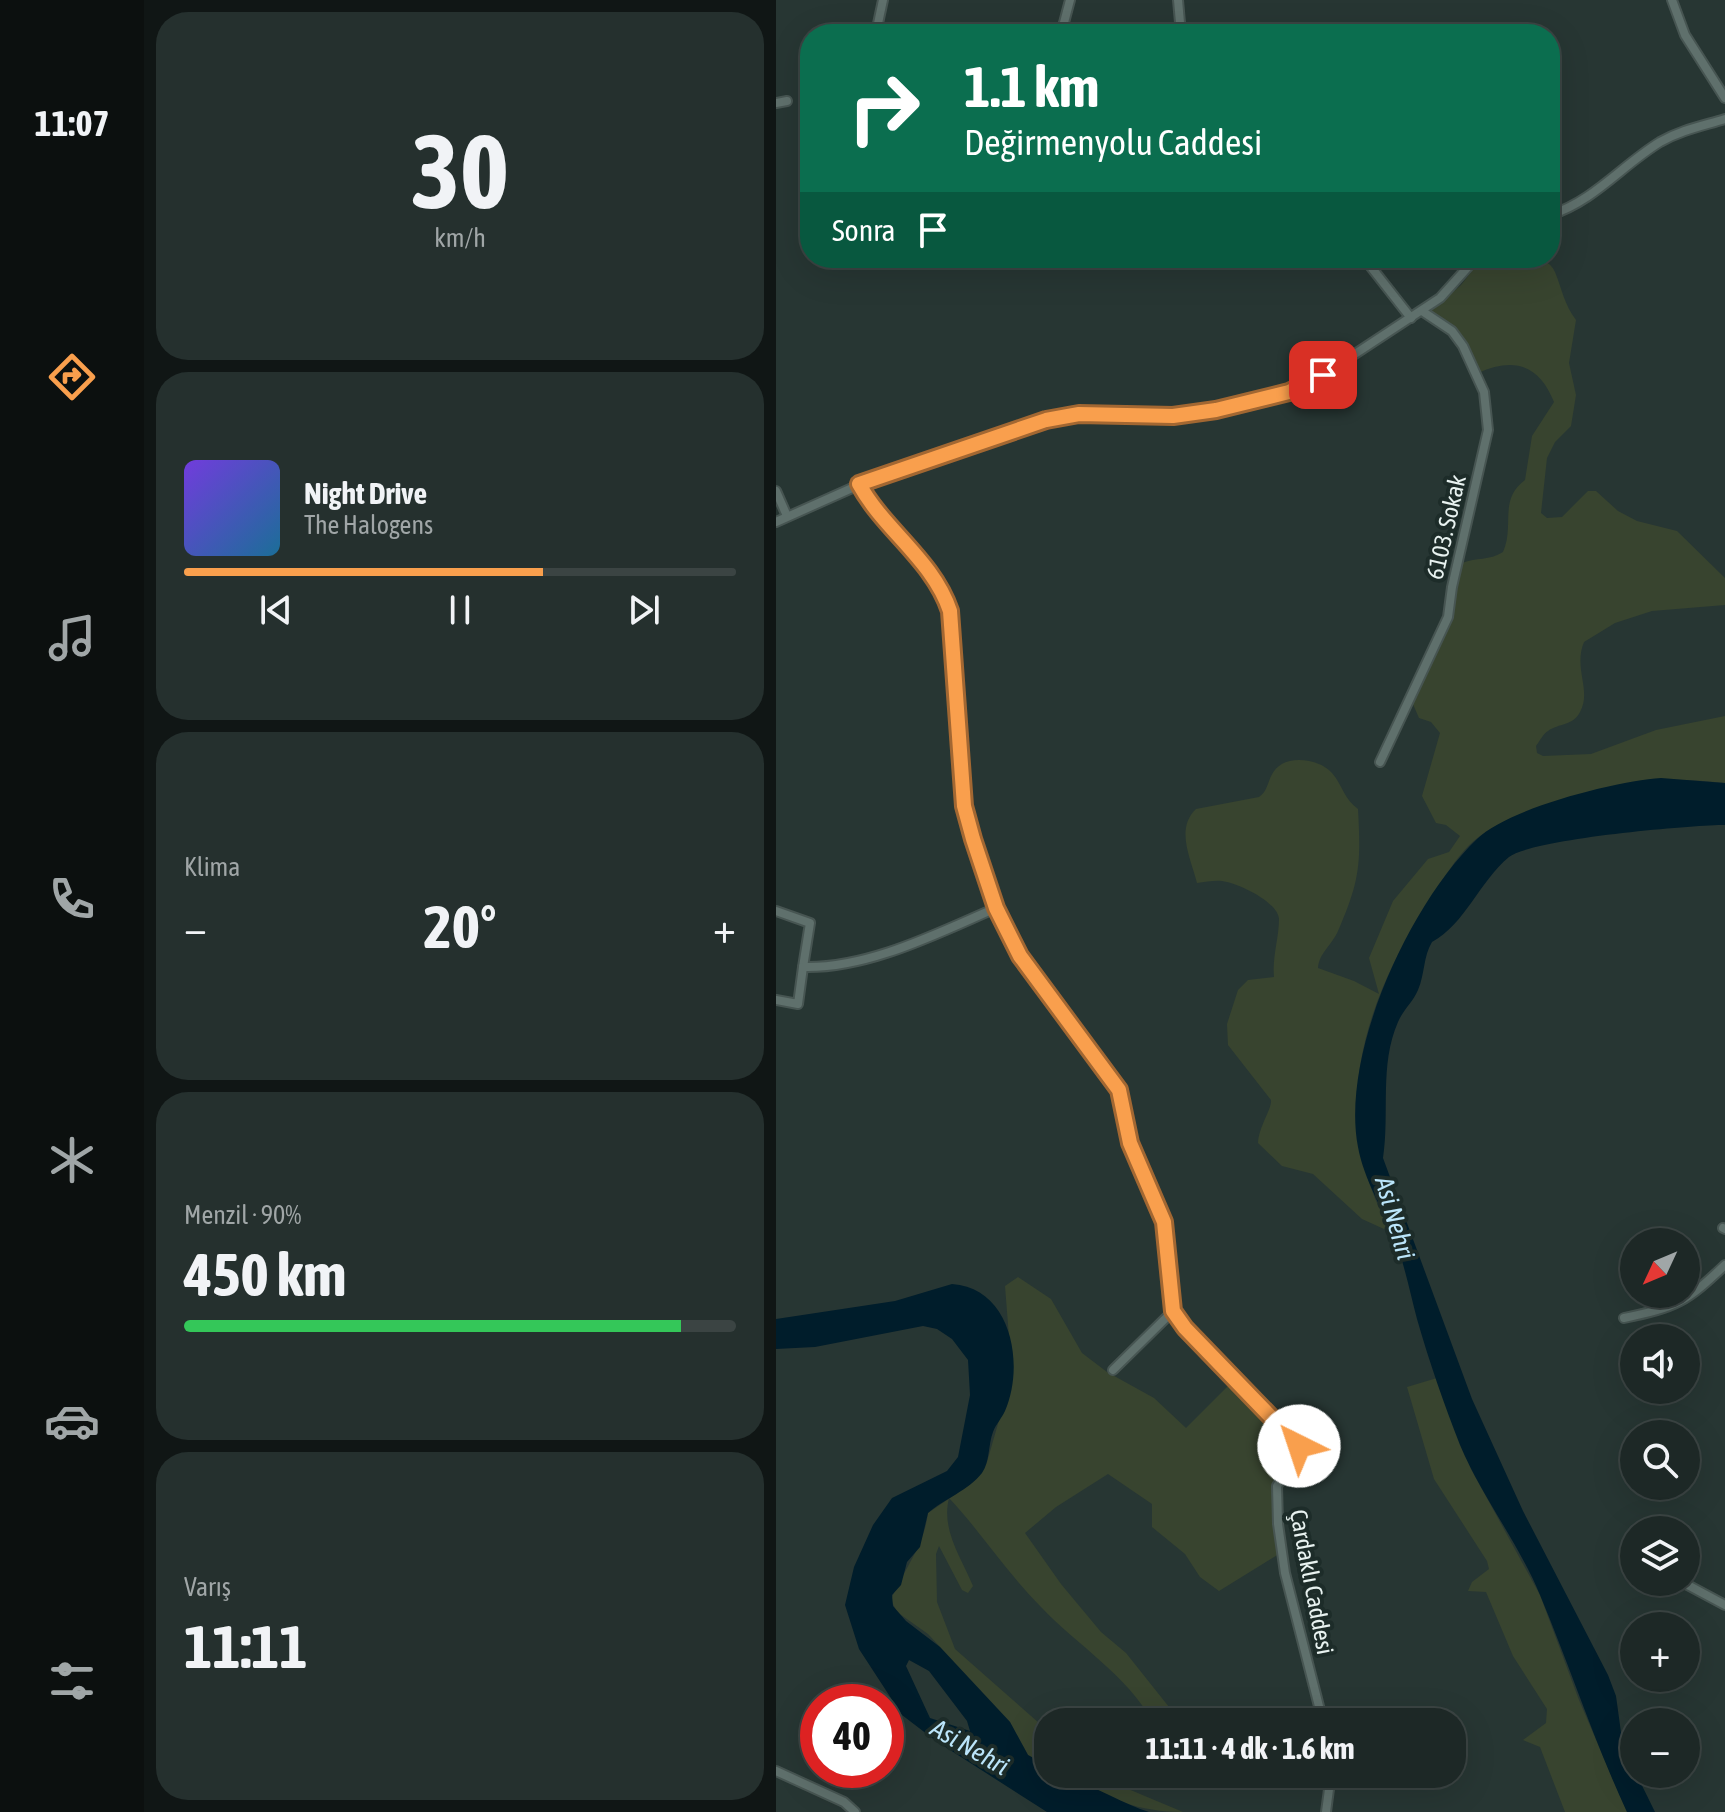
<!DOCTYPE html>
<html lang="tr">
<head>
<meta charset="utf-8">
<style>
  body { margin:0; font-family:"Asap Condensed",sans-serif; background:#25302e; color:#f1f3f6; height:100vh; display:flex; flex-direction:column; font-size:30px; white-space:nowrap }
  * { box-sizing:border-box; margin:0 }
  p { font-size:26px; color:#a0a6a7 }
  .icon { flex:none; width:44px; height:44px; fill:none; stroke:currentColor; stroke-width:2; stroke-linecap:round; stroke-linejoin:round }
  .map { position:relative; flex:1; overflow:hidden }
  .drawer { display:flex; flex-direction:column; gap:12px; padding:12px; background:#101615; width:632px }
  .drawer>* { flex:none }
  .top-card { position:absolute; left:24px; top:24px; width:760px; height:244px; border-radius:32px; box-shadow:0 8px 32px #0002,0 0 0 2px #3b4443; background:#0b6e4f; color:#fff; overflow:hidden }
  .needle { width:52px; rotate:226deg }
  .fabs { position:absolute; left:844px; top:1228px; display:grid; gap:16px }
  .fabs a { display:grid; place-items:center; width:80px; height:80px; border-radius:50%; background:#1d2826; box-shadow:0 8px 32px #0002,0 0 0 2px #3b4443; font-size:40px }
  .speed { position:absolute; left:24px; top:1684px; display:flex; gap:16px; font-size:40px; font-weight:700; text-align:center }
  .speed>* { display:grid; place-content:center; width:104px; height:104px; border-radius:50%; background:#1d2826; box-shadow:0 8px 32px #0002,0 0 0 2px #3b4443; line-height:1 }
  .speed .limit { border:12px solid #d22; background:#fff; color:#111 }
  .pin { position:absolute; display:grid; place-items:center; width:68px; height:68px; color:#fff; margin:-34px; border-radius:16px; box-shadow:0 4px 12px #0006 }
  .me { position:absolute; width:88px; margin:-44px; rotate:319deg; stroke-linejoin:round; filter:drop-shadow(0 0 6px #0008) }
  .turn { display:flex; align-items:center; gap:28px; height:168px; padding:0 32px; font-size:36px }
  .turn .icon { width:104px; height:104px; stroke-width:2.5 }
  .turn b { display:block; font-size:56px; line-height:68px }
  .then { display:flex; align-items:center; height:76px; padding:0 32px; background:#0003; gap:16px; font-size:30px }
  .big { font-size:60px; font-weight:700; line-height:1.1 }
  .drawer .card { flex:1; display:flex; flex-direction:column; justify-content:center; gap:12px; min-width:0; padding:0 28px; border-radius:32px; background:#25302e }
  .drawer .dial { align-items:center; gap:0 }
  .dial b { font-size:104px; line-height:1 }
  .song { display:flex; align-items:center; gap:24px }
  .cover { width:96px; height:96px; border-radius:12px; background:linear-gradient(135deg,hsl(260 70% 55%),hsl(200 70% 35%)) }
  .played { height:8px; border-radius:4px; background:linear-gradient(90deg,#f99f4d 65%,#3b4443 65%) }
  .keys { display:flex; justify-content:space-around; direction:ltr }
  .heat { display:flex; justify-content:space-between; align-items:center; font-size:44px; direction:ltr }
  .charge { height:12px; border-radius:6px; background:linear-gradient(90deg,#34c759 90%,#3b4443 0) }
  .trip { position:absolute; left:258px; top:1708px; width:432px; height:80px; border-radius:32px; background:#1d2826; box-shadow:0 8px 32px #0002,0 0 0 2px #3b4443; font-weight:700; line-height:80px; text-align:center }
  main { display:flex; flex:1; min-height:0 }
  .tab-bar { display:flex; flex-direction:column; width:144px; justify-content:space-around; align-items:center; background:#0c100f; color:#a0a6a7 }
  .tab-bar .icon { width:56px; height:56px }
  .tab-bar .current { color:#f99f4d }
  .tab-bar b { font-size:36px; color:#f1f3f6 }
  .map>svg:first-child { display:block }
</style>
</head>
<body>
<main>
<nav class="tab-bar">
<b>11:07</b>
<svg class="icon current" aria-label="directions" viewBox="0 0 24 24"><path d="M12 3l9 9-9 9-9-9zM9 14v-3h6M13 9l2 2-2 2"/></svg>
<svg class="icon" aria-label="music" viewBox="0 0 24 24"><path d="M9 18V5l10-2v13"/><circle cx="6" cy="18" r="3"/><circle cx="16" cy="16" r="3"/></svg>
<svg class="icon" aria-label="phone" viewBox="0 0 24 24"><path d="M5 4h4l2 5-3 2q2 4 5 5l2-3 5 2v4C11 20 4 13 5 4z"/></svg>
<svg class="icon" aria-label="climate" viewBox="0 0 24 24"><path d="M12 3v18M4 7l16 10M4 17L20 7"/></svg>
<svg class="icon" aria-label="car" viewBox="0 0 24 24"><path d="M5 17H2v-5l4-1 3-4h7l3 4 3 1v5h-3M9 17h6M6 11h13"/><circle cx="7" cy="17" r="2"/><circle cx="17" cy="17" r="2"/></svg>
<svg class="icon" aria-label="filters" viewBox="0 0 24 24"><path d="M4 7h16M4 17h16"/><circle cx="9" cy="7" r="2"/><circle cx="15" cy="17" r="2"/></svg>
</nav>
<section class="drawer">
<div class="card dial"><b>30</b><p>km/h</p></div>
<div class="card">
<div class="song"><i class="cover"></i><div><b>Night Drive</b><p>The Halogens</p></div></div>
<div class="played"></div>
<div class="keys"><svg class="icon" aria-label="previous" viewBox="0 0 24 24"><path d="M18 5L8 12l10 7zM5 5v14"/></svg><svg class="icon" aria-label="pause" viewBox="0 0 24 24"><path d="M8 5v14M16 5v14"/></svg><svg class="icon" aria-label="next" viewBox="0 0 24 24"><path d="M6 5l10 7-10 7zM19 5v14"/></svg></div>
</div>
<div class="card"><p>Klima</p>
<div class="heat"><a>−</a><b class="big">20°</b><a>+</a></div>
</div>
<div class="card"><p>Menzil · 90%</p><b class="big">450 km</b><div class="charge"></div></div>
<div class="card"><p>Varış</p><b class="big">11:11</b></div>
</section>
<div class="map">
<svg width="949" height="1812" viewBox="0 0 949 1812">
  <rect width="100%" height="100%" fill="#273633"/>
  <!-- green -->
  <g fill="#38442f">
    <path d="M706,258c20,0 64,-9 73,14 7,17 9,32 21,48l-7,43 7,32 -5,31 -16,16 -8,16 -6,55 6,5 15,-1 26,-26h8l22,20 19,10 40,10 48,47v27l-73,6 -37,12 -31,19c-11,27 8,48 -4,70 -7,14 -21,11 -32,19 -5,3 -9,11 -12,15l1,7 6,3 48,-2 65,-24 69,-14v67c-70,-8 -107,0 -173,21 -25,8 -50,16 -72,32 -21,15 -38,45 -52,67 -65,101 -101,213 -39,324l-5,2 -22,-10 -49,-45 -31,-8 -24,-23c1,-17 14,-34 13,-43l-43,-55 -1,-21 11,-34 10,-10 26,-3c-2,-20 5,-39 5,-58 -1,-17 -41,-36 -57,-38 -7,-1 -17,1 -25,2 -6,-24 -22,-54 -1,-74l63,-12c11,-7 8,-22 20,-31 13,-11 42,-6 53,7 11,13 12,26 26,36 3,55 2,71 -20,122 -6,14 -19,22 -20,37l36,13 25,13 -10,-36 24,-57 35,-42 21,-7 11,-16 -14,-11 -10,-2 -14,-27 18,-63 -9,-11 -12,-4 -7,-16 37,-75 13,-64c15,-6 27,-2 41,-11 12,-26 -5,-52 22,-72l7,-44 22,-34c-15,-38 -41,-45 -76,-29l-20,-42 -27,-20 30,-26z"/>
    <path d="M242,1277l33,22 31,54 25,19 47,26 32,30 45,-45 62,67 -21,40 7,64 -60,37 -19,-14 -15,-23 -33,-27v-23l-44,-30 -52,33 -31,26 36,51 40,48 25,21 43,54 20,15h-36c-27,-48 -75,-76 -112,-115 -34,-34 -60,-75 -92,-109 -8,32 12,59 24,88l-5,7 -6,-3 -23,-44 -3,8 1,48 18,47 93,82v35l-20,-11 -18,-33 -82,-88 -31,-22 -6,-12c12,-30 33,-53 37,-87l41,-28 18,-23 25,-87 -7,-89z"/>
    <path d="M661,1378l34,91 69,126 39,105 48,112h-62l-25,-65 -17,-7 23,-17 1,-14 -34,-53 -27,-64 -18,-1 4,-9 17,-13 -2,-8 -53,-82 -27,-92z"/>
    <path d="M287,1774h42l16,12 62,26c-47,0 -79,-15 -120,-38z"/>
  </g>
  <!-- water -->
  <g fill="#001d2b" fill-rule="evenodd">
    <path d="M885,778l64,5v42c-35,0 -193,14 -216,32 -30,25 -43,66 -77,85 -9,15 -7,32 -14,48 -5,12 -15,20 -20,32 -19,43 -8,92 -15,136l89,241 51,112 85,164 8,21 7,51 32,65h-28c-33,-71 -57,-145 -87,-217 -21,-51 -58,-98 -80,-150 -16,-41 -31,-84 -43,-126 -7,-26 -12,-53 -22,-79 -12,-31 -31,-60 -37,-93 -18,-93 52,-244 119,-308 31,-31 140,-58 184,-61z"/>
    <path d="M176,1284c60,4 73,81 53,127 -3,7 -9,13 -12,21 -5,13 -3,30 -11,41 -13,17 -38,26 -54,40l-8,34 -13,15 -6,23 -9,10 1,11 13,15 34,26 70,75 18,33 20,11v8c26,0 72,29 101,38h-102l-111,-71 -34,-26 -43,-66 -14,-44 9,-38 19,-42 19,-27 55,-27 11,-14 12,-62 -2,-35 -16,-21 -15,-10 -14,-3 -108,21 -39,2v-30l119,-18zM133,1660l20,11 38,50 3,10 -40,-13 -24,-52z"/>
  </g>
  <g fill="none" stroke-linecap="round" stroke-linejoin="round">
    <defs>
      <g id="minor">
        <path d="M402,0l3,34"/>
        <path d="M896,0l13,35 40,63"/>
        <path d="M100,33l7,-33"/>
        <path d="M285,34l9,-34"/>
        <path d="M0,103l11,-2"/>
        <path d="M774,215c44,-14 71,-49 110,-73 21,-12 42,-16 65,-23"/>
        <path d="M588,258l47,60"/>
        <path d="M83,484c25,47 74,76 91,127l14,195 9,33 23,69 24,48 99,134 11,53 34,79 9,89 12,17 112,113v13l-20,32 1,38 7,49 38,149"/>
        <path d="M0,491l11,25"/>
        <path d="M0,522l112,-50 158,-52 33,-6 117,-1 93,-21 34,-17 117,-77 36,-40"/>
        <path d="M604,762l68,-145 4,-30 36,-157 -4,-38 -21,-46 -11,-15 -30,-20"/>
        <path d="M0,911l34,12 -7,44"/>
        <path d="M0,1000l22,4 5,-37c65,2 135,-34 193,-59"/>
        <path d="M947,1228l2,1"/>
        <path d="M848,1318c53,-11 62,-16 101,-53"/>
        <path d="M337,1370l60,-59"/>
        <path d="M906,1582l43,23"/>
        <path d="M0,1771l68,31 11,10"/>
        <path d="M550,1812l5,-38"/>
      </g>
    </defs>
    <!-- minor casing -->
    <use href="#minor" stroke="#475552" stroke-width="12"/>
    <!-- minor -->
    <use href="#minor" stroke="#5f706c" stroke-width="8"/>
  </g>
  <g fill="none" stroke-linecap="round" stroke-linejoin="round">
    <defs>
      <path id="route" d="M523,1446l-114,-118 -12,-17 -9,-89 -34,-79 -11,-53 -99,-134 -24,-48 -23,-69 -9,-33 -14,-195c-17,-51 -66,-81 -91,-127l187,-64 33,-6 94,2 43,-6 73,-18 34,-17"/>
    </defs>
    <!-- route casing -->
    <use href="#route" stroke="#a26732" stroke-width="20"/>
    <!-- route -->
    <use href="#route" stroke="#f99f4d" stroke-width="14"/>
  </g>
  <g text-anchor="middle" dominant-baseline="central" stroke-width="8" stroke-linejoin="round" paint-order="stroke">
    <!-- street labels -->
    <g font-size="24" fill="#e8f2f0" stroke="#1d2c29">
      <text transform="translate(670 527) rotate(-77)">6103. Sokak</text>
      <text transform="translate(536 1582) rotate(79)">Çardaklı Caddesi</text>
    </g>
    <!-- water labels -->
    <g font-size="26" font-style="italic" fill="#bbe5fa" stroke="#1d2c29">
      <text transform="translate(619 1218) rotate(74)">Asi Nehri</text>
      <text transform="translate(194 1747) rotate(30)">Asi Nehri</text>
    </g>
  </g>
</svg>
<div class="fabs">
<a><svg class="needle" viewBox="-14 -14 28 28"><path d="M0-13l5 13h-10z" fill="#e53935"/><path d="M0 13l5-13h-10z" fill="#a0a6a7"/></svg></a>
<a><svg class="icon" aria-label="sound" viewBox="0 0 24 24"><path d="M4 9h4l5-4v14l-5-4H4zM17 9q2 3 0 6"/></svg></a>
<a><svg class="icon" aria-label="search" viewBox="0 0 24 24"><circle cx="10" cy="10" r="6"/><path d="M15 15l6 6"/></svg></a>
<a><svg class="icon" aria-label="layers" viewBox="0 0 24 24"><path d="M12 4l9 5-9 5-9-5zM3 14l9 5 9-5"/></svg></a>
<a>+</a>
<a>−</a>
</div>
<div class="speed"><div class="limit">40</div></div>
<div class="pin" style="left:547px;top:375px;background:#d93025"><svg class="icon" aria-label="arrive" viewBox="0 0 24 24"><path d="M6 21V4h12l-3 4 3 4H6"/></svg></div>
<svg class="me" style="left:523px;top:1446px" viewBox="-20 -20 40 40"><circle r="19" fill="#fff"/><path d="M0-13L10 11 0 6-10 11z" fill="#f99f4d"/></svg>
<div class="trip">11:11 · 4 dk · 1.6 km</div>
<div class="top-card">
<div class="turn"><svg class="icon" aria-label="right" viewBox="0 0 24 24"><path d="M7 20v-9h11M14 6l5 5-5 5"/></svg><div><b>1.1 km</b>Değirmenyolu Caddesi</div></div>
<div class="then">Sonra<svg class="icon" aria-label="arrive" viewBox="0 0 24 24"><path d="M6 21V4h12l-3 4 3 4H6"/></svg></div>
</div>
</div>
</main>
</body>
</html>
